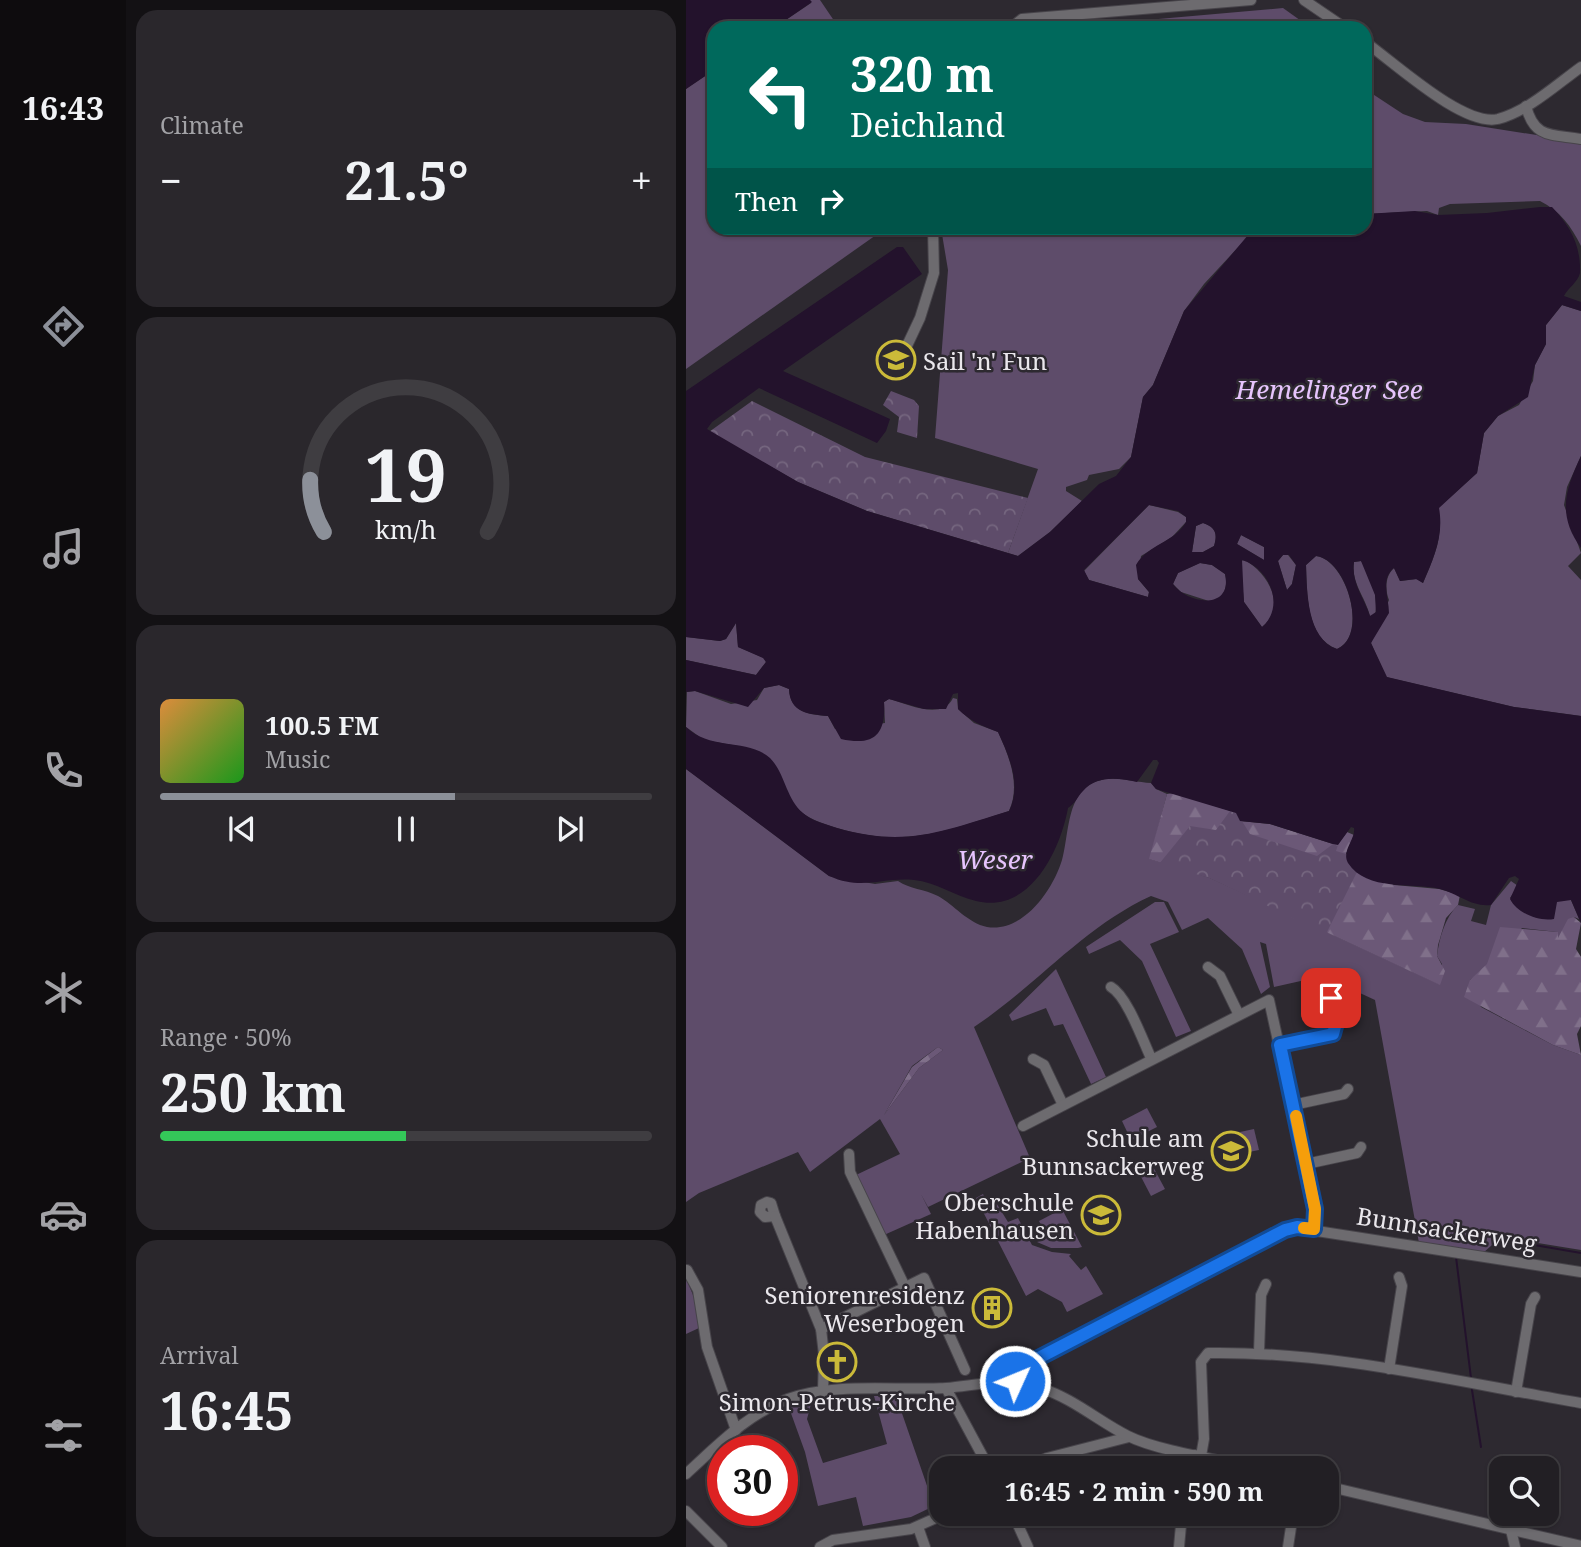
<!DOCTYPE html>
<html lang="en">
<head>
<meta charset="utf-8">
<style>
  body { margin:0; font-family:"Noto Serif",serif; background:#2a272c; color:#f1f3f6; height:100vh; display:flex; flex-direction:column; font-size:26px; white-space:nowrap }
  * { box-sizing:border-box; margin:0 }
  p { font-size:23px; color:#a2a2a6 }
  .icon { flex:none; width:38px; height:38px; fill:none; stroke:currentColor; stroke-width:2; stroke-linecap:round; stroke-linejoin:round }
  .map { position:relative; flex:1; overflow:hidden }
  .details { display:flex; flex-direction:column; gap:10px; padding:10px; background:#131114; width:560px }
  .details>* { flex:none }
  .hud { position:absolute; left:21px; top:21px; width:665px; height:214px; border-radius:21px; box-shadow:0 2px 5px #0004,0 0 0 2px #3f3d41; background:#00695c; color:#fff; overflow:hidden }
  .buttons { position:absolute; left:803px; top:1456px; display:grid; gap:14px }
  .buttons a { display:grid; place-items:center; width:70px; height:70px; border-radius:14px; background:#221f24; box-shadow:0 2px 5px #0004,0 0 0 2px #3f3d41; font-size:35px }
  .speed { position:absolute; left:21px; top:1435px; display:flex; gap:14px; font-size:35px; font-weight:700; text-align:center }
  .speed>* { display:grid; place-content:center; width:91px; height:91px; border-radius:50%; background:#221f24; box-shadow:0 2px 5px #0004,0 0 0 2px #3f3d41; line-height:1 }
  .speed .limit { border:10px solid #d22; background:#fff; color:#111 }
  .pin { position:absolute; display:grid; place-items:center; width:60px; height:60px; color:#fff; margin:-30px; border-radius:14px; box-shadow:0 4px 10px #0006 }
  .me { position:absolute; width:77px; margin:-38px; rotate:46deg; stroke-linejoin:round; filter:drop-shadow(0 0 5px #0008) }
  .turn { display:flex; align-items:center; gap:24px; height:147px; padding:0 28px; font-size:32px }
  .turn .icon { width:91px; height:91px; stroke-width:2.5 }
  .turn b { display:block; font-size:49px; line-height:60px }
  .then { display:flex; align-items:center; height:66px; padding:0 28px; background:#0003; gap:14px; font-size:26px }
  .big { font-size:52px; font-weight:700; line-height:1.1 }
  .details .widget { flex:1; display:flex; flex-direction:column; justify-content:center; gap:10px; min-width:0; padding:0 24px; border-radius:21px; background:#2a272c }
  .details .dial { align-items:center; gap:0 }
  .dial svg { height:182px; overflow:visible; fill:none; stroke:#3f3d41; stroke-width:7; stroke-linecap:round; text-anchor:middle }
  .dial text { fill:#f1f3f6; stroke:none }
  .song { display:flex; align-items:center; gap:21px }
  .cover { width:84px; height:84px; border-radius:10px; background:linear-gradient(135deg,hsl(30 70% 55%),hsl(120 70% 35%)) }
  .played { height:7px; border-radius:4px; background:linear-gradient(90deg,#8c9099 60%,#3f3d41 60%) }
  .keys { display:flex; justify-content:space-around; direction:ltr }
  .heat { display:flex; justify-content:space-between; align-items:center; font-size:38px; direction:ltr }
  .charge { height:10px; border-radius:5px; background:linear-gradient(90deg,#34c759 50%,#3f3d41 0) }
  .trip { position:absolute; left:243px; top:1456px; width:410px; height:70px; border-radius:21px; background:#221f24; box-shadow:0 2px 5px #0004,0 0 0 2px #3f3d41; font-weight:700; line-height:70px; text-align:center }
  main { display:flex; flex:1; min-height:0 }
  .dock { display:flex; flex-direction:column; width:126px; justify-content:space-around; align-items:center; background:#0e0c0e; color:#a2a2a6 }
  .dock .icon { width:49px; height:49px }
  .dock .current { color:#8c9099 }
  .dock b { font-size:32px; color:#f1f3f6 }
  .map>svg:first-child { display:block }
</style>
</head>
<body>
<main>
<nav class="dock">
<b>16:43</b>
<svg class="icon current" aria-label="directions" viewBox="0 0 24 24"><path d="M12 3l9 9-9 9-9-9zM9 14v-3h6M13 9l2 2-2 2"/></svg>
<svg class="icon" aria-label="music" viewBox="0 0 24 24"><path d="M9 18V5l10-2v13"/><circle cx="6" cy="18" r="3"/><circle cx="16" cy="16" r="3"/></svg>
<svg class="icon" aria-label="phone" viewBox="0 0 24 24"><path d="M5 4h4l2 5-3 2q2 4 5 5l2-3 5 2v4C11 20 4 13 5 4z"/></svg>
<svg class="icon" aria-label="climate" viewBox="0 0 24 24"><path d="M12 3v18M4 7l16 10M4 17L20 7"/></svg>
<svg class="icon" aria-label="car" viewBox="0 0 24 24"><path d="M5 17H2v-5l4-1 3-4h7l3 4 3 1v5h-3M9 17h6M6 11h13"/><circle cx="7" cy="17" r="2"/><circle cx="17" cy="17" r="2"/></svg>
<svg class="icon" aria-label="filters" viewBox="0 0 24 24"><path d="M4 7h16M4 17h16"/><circle cx="9" cy="7" r="2"/><circle cx="15" cy="17" r="2"/></svg>
</nav>
<section class="details">
<div class="widget"><p>Climate</p>
<div class="heat"><a>−</a><b class="big">21.5°</b><a>+</a></div>
</div>
<div class="widget dial"><svg viewBox="0 0 100 80">
<path d="M14 69A42 42 0 1 1 86 69"/>
<path d="M14 69A42 42 0 0 1 8 46" stroke="#8c9099"/>
<text x="50" y="56" font-size="32" font-weight="700">19</text>
<text x="50" y="72" font-size="11">km/h</text>
</svg></div>
<div class="widget">
<div class="song"><i class="cover"></i><div><b>100.5 FM</b><p>Music</p></div></div>
<div class="played"></div>
<div class="keys"><svg class="icon" aria-label="previous" viewBox="0 0 24 24"><path d="M18 5L8 12l10 7zM5 5v14"/></svg><svg class="icon" aria-label="pause" viewBox="0 0 24 24"><path d="M8 5v14M16 5v14"/></svg><svg class="icon" aria-label="next" viewBox="0 0 24 24"><path d="M6 5l10 7-10 7zM19 5v14"/></svg></div>
</div>
<div class="widget"><p>Range · 50%</p><b class="big">250 km</b><div class="charge"></div></div>
<div class="widget"><p>Arrival</p><b class="big">16:45</b></div>
</section>
<div class="map">
<svg width="895" height="1547" viewBox="0 0 895 1547">
  <defs>
    <pattern id="forest-firs" width="22" height="20" patternUnits="userSpaceOnUse" patternTransform="scale(1.75)"><rect width="22" height="20" fill="#6b5877"/><path d="M5 1l3.5 6h-7zM16 11l3.5 6h-7z" fill="#80708a"/></pattern>
    <pattern id="park-crowns" width="20" height="18" patternUnits="userSpaceOnUse" patternTransform="scale(1.75)"><rect width="20" height="18" fill="#5e4c6a"/><path d="M2 6a3 3 0 1 1 6 0M12 15a3 3 0 1 1 6 0" fill="none" stroke="#75667f"/></pattern>
  </defs>
  <rect width="100%" height="100%" fill="#2d2930"/>
  <!-- green -->
  <g fill="#5e4c6a" fill-rule="evenodd">
    <path d="M124,0h10l19,28h-65l37,-25z"/>
    <path d="M597,8l28,20h-255z"/>
    <path d="M28,70v158h172l-200,141v-280z"/>
    <path d="M679,89l38,25 22,8 41,2 115,18v104c-10,-20 -21,-35 -41,-45l-90,3 -11,4 -1,7 -11,-4 -62,3z"/>
    <path d="M255,228h315l-52,56 -20,27 -31,74 -10,12 -12,60 -12,12 -30,6 -2,5 -21,7v4l16,10 -32,31 -32,24 -10,-3 30,-84 -103,-31 13,-168z"/>
    <path d="M876,305l19,6v145l-14,31 -3,18 17,48 -13,13 13,14v136l-67,-9 -128,-30 -15,-34 18,-43c-4,-10 -4,-24 5,-32l6,13 17,-2 6,4c11,-26 21,-47 15,-75l39,-35 7,-40 14,-17 21,-11 14,-24 2,-16 11,-21v-19z"/>
    <path d="M463,505l29,7 8,5v5l-14,15 -31,19 -3,23 11,13 -1,5 -59,-17 -5,-9z"/>
    <path d="M517,523c12,4 15,10 11,23l-11,6h-11l4,-26z"/>
    <path d="M555,535l23,12v13l-27,-16z"/>
    <path d="M597,555h5l8,10 -4,19 -5,6 -9,-29z"/>
    <path d="M630,556c31,4 53,80 21,93 -31,-11 -30,-57 -31,-84z"/>
    <path d="M559,560c22,13 43,46 17,67l-18,-25 -4,-41z"/>
    <path d="M675,561c10,13 18,37 14,54l-5,1c-5,-20 -19,-33 -16,-54z"/>
    <path d="M514,563l12,2 13,9c3,12 0,23 -13,28l-31,-10 -8,-8 5,-11z"/>
    <path d="M50,623l2,24 26,11 2,4 -10,13 -70,-15v-23l34,4 6,-2z"/>
    <path d="M93,685l10,4c1,23 20,26 39,27l7,13 50,-6 -1,-21 5,-3c19,5 53,22 64,-1l4,1 1,10 16,14 24,9c11,24 23,53 11,79 -65,21 -104,37 -172,17 -15,-5 -31,-9 -42,-22 -10,-13 -17,-33 -25,-47l-32,-13 -34,-6 -18,-13 1,-35 8,-1 36,13 26,-4 7,-12z"/>
    <path d="M0,769l143,107 46,8 23,-3c12,8 26,8 40,15 16,9 30,27 49,31 36,6 66,-37 75,-67 6,-21 5,-55 22,-71 20,-18 45,-7 67,-6l5,6 11,5 -17,65 60,19 229,106 3,-20 -5,-8c2,-17 8,-39 21,-51l17,4 -4,12 15,4 5,-20 20,-24 7,5 -8,12 61,2 8,19 -5,-2 -10,11 -3,9 -3,1 -1,-6 -35,-4 -40,43 -12,9 11,27 72,38 28,10v195l-80,-13 -18,16 -64,-10 -44,-243 -52,-24 -49,11 -8,-43 -6,-2 10,45 -9,7 -19,-45 -34,-31 -26,12 -14,-28 -17,-6c-68,31 -116,91 -177,131l56,131 -102,49 -7,-13 10,20 -47,21 -28,-60 44,-21 -20,-35 -70,53 -12,-20 -99,41 -13,9zM252,1047l5,3 -24,18 -35,47 28,-49z"/>
    <path d="M469,902h9l15,30 -29,12 41,87 -15,6 -34,-76 -22,-21 -31,14 -3,-7z"/>
    <path d="M370,969l50,108 -15,7 -28,-60 -9,2 -8,-18 -34,13 -3,-6z"/>
    <path d="M461,1108l10,19 -26,13 -9,-19z"/>
    <path d="M568,1129l5,21 -15,3 -4,-21z"/>
    <path d="M465,1163l14,26 -14,7 -13,-25z"/>
    <path d="M297,1194l5,10 7,-3 13,21 10,-4 14,27 20,7 19,2 -2,2 12,14 5,-4 17,28 -36,18 -5,-10 -24,-13 -12,7 -50,-98z"/>
    <path d="M376,1209l20,38 -4,1h-27l-14,-6 10,-5 -8,-16z"/>
    <path d="M0,1278l9,22 4,28 -13,6z"/>
    <path d="M188,1396h22l38,110 -23,11 -48,9 -7,-29 -38,9 -13,-54 -17,-47 24,-5 -5,19 16,44 64,-19z"/>
  </g>
  <!-- forest -->
  <g fill="url(#forest-firs)">
    <path d="M488,793l63,20 3,8 30,3 63,20h5l9,-12 7,3 -8,19 48,31 45,4 21,6 -2,10 -12,13 -8,27 -1,11 8,15 -5,14 -230,-107 -61,-19 18,-65z"/>
    <path d="M888,917l7,6 -5,26 5,8v69l-4,8 4,21 -28,-10 -89,-48 6,-17 17,-16 13,-37 58,5v6l10,-19z"/>
    <path d="M252,1047l5,3 -24,18 -35,47 28,-48z"/>
  </g>
  <!-- park -->
  <g fill="url(#park-crowns)">
    <path d="M205,391l23,9 5,6 -2,32 -20,-6 2,-15 -16,-12z"/>
    <path d="M66,401l113,56 163,41 -20,55 -141,-42 -69,-29 -89,-50z"/>
    <path d="M544,811l7,2 13,21 67,22 16,-12 5,1 -2,6 10,3 1,7 10,11 -31,62 -116,-56 -51,-14 31,-38 26,4z"/>
  </g>
  <!-- water -->
  <g fill="#23122c" fill-rule="evenodd">
    <path d="M0,0h124l2,2 -38,26h-60v42l-28,19z"/>
    <path d="M854,207h12c18,19 29,38 28,66 -2,9 -12,15 -16,23l17,6v9l-19,-6 -16,20v19l-11,21 -7,32 -30,19 -14,17 -7,40 -38,35c5,28 -5,49 -16,75l-7,-4 -16,2 -6,-13c-14,11 -5,30 -5,45l-18,30 16,34 127,30 67,9v207l-10,-23 -14,2 -3,17c-15,3 -37,-6 -44,-20l9,-20 -4,-3 -6,2 -18,27c-20,2 -32,-11 -51,-16 -28,-7 -73,3 -92,-26 -7,-12 8,-24 6,-35l-3,-1 -13,18 -5,-1 -63,-20 -30,-3 -4,-8 -80,-24 -5,-6 8,-20 -2,-3h-4l-16,22c-18,-4 -40,-7 -54,9 -6,6 -7,12 -15,17 -8,43 -38,106 -92,93 -21,-5 -40,-19 -62,-21 -33,-3 -51,11 -85,-4l-143,-107v-42c25,24 62,11 84,31 15,15 16,41 33,55 9,8 22,11 34,15 69,20 106,3 172,-17 13,-26 0,-55 -11,-79 -16,-6 -28,-11 -40,-23v-16l-5,1 -7,15h-22l-35,-10 -5,3c2,33 -10,44 -43,37l-13,-23c-20,-2 -38,-3 -39,-27l-10,-4 -15,3 -16,19 -53,-16 -9,1v-32l70,15 10,-13 -3,-4 -25,-11 -2,-24 -10,16 -6,2 -34,-4v-246l211,-144h6l19,27 -139,97 107,48 -4,12 -9,12 -118,-55 -47,34 -5,7 91,53 69,29 151,45 32,-24 49,-48 17,-8 15,-19 12,-60 10,-12 31,-74 70,-83h111v-14l50,-3 23,4 49,-2zM463,505l29,6 8,6v5c-12,21 -38,22 -50,43l2,14 11,13 -1,5 -59,-17 -5,-10zM517,523c12,4 15,10 11,23l-11,6h-11l4,-26zM555,535l23,12v13l-27,-16zM597,555h6l7,10 -4,19 -5,6 -9,-29zM630,556c31,3 53,80 21,93 -30,-10 -30,-57 -31,-84zM556,560c27,8 44,46 20,67l-18,-25zM675,561l14,34 1,17 -6,4c-6,-19 -19,-33 -16,-54zM514,563l12,2 13,9c8,36 -37,31 -52,10l5,-11z"/>
    <path d="M895,456v92c-24,-33 -16,-58 0,-92z"/>
  </g>
  <g fill="none" stroke-linecap="round" stroke-linejoin="round">
    <!-- stream -->
    <g stroke="#23122c" stroke-width="2">
      <path d="M836,1243l59,10"/>
      <path d="M770,1257l15,121"/>
      <path d="M786,1390l9,57"/>
    </g>
    <defs>
      <g id="minor">
        <path d="M618,0l41,28"/>
        <path d="M325,28l11,-9 229,-19"/>
        <path d="M679,42c29,20 98,85 133,77 30,-8 58,-34 83,-52"/>
        <path d="M840,106c8,33 26,28 55,33"/>
        <path d="M218,352l16,-34 14,-45 -1,-45"/>
        <path d="M522,967l12,9 18,37"/>
        <path d="M425,987c16,9 32,54 40,71"/>
        <path d="M594,1045l53,-11 3,-11 -5,-25"/>
        <path d="M347,1059l11,6 19,40"/>
        <path d="M607,1105l51,-11 4,-5"/>
        <path d="M337,1126l246,-126 46,209 -1,20"/>
        <path d="M163,1154l1,18 55,115"/>
        <path d="M620,1164l51,-11 4,-6"/>
        <path d="M81,1202l4,1 4,13 -10,1 -5,-5 1,-7z"/>
        <path d="M89,1216l46,113 3,26 -1,37"/>
        <path d="M1,1270l11,20 9,57 29,83"/>
        <path d="M135,1329l103,-51 41,92"/>
        <path d="M573,1352l2,-57 5,-11"/>
        <path d="M703,1369l13,-83 -3,-9"/>
        <path d="M329,1381l1,-7 12,-10 263,-137 290,45"/>
        <path d="M260,1388l43,80"/>
        <path d="M830,1392l15,-88 4,-7"/>
        <path d="M515,1456l3,-17 -3,-77 7,-9c126,-2 249,29 373,50"/>
        <path d="M336,1468l25,-10 82,-21"/>
        <path d="M506,1468l3,-13"/>
        <path d="M0,1474c31,-28 61,-60 102,-75 45,-17 109,-8 158,-11 34,-3 60,-11 94,0 33,10 58,33 88,48 30,15 93,24 128,32"/>
        <path d="M640,1486l255,60"/>
        <path d="M0,1511l36,36"/>
        <path d="M327,1514l15,33"/>
        <path d="M232,1527l7,20"/>
        <path d="M825,1530l4,17"/>
        <path d="M134,1547l13,-7 78,-11 34,-15"/>
        <path d="M493,1547l3,-33"/>
        <path d="M602,1547l5,-33"/>
      </g>
    </defs>
    <!-- minor casing -->
    <use href="#minor" stroke="#47444a" stroke-width="12"/>
    <!-- minor -->
    <use href="#minor" stroke="#6d6b6f" stroke-width="10"/>
  </g>
  <g fill="none" stroke-linecap="round" stroke-linejoin="round">
    <defs>
      <path id="route" d="M329,1381l1,-7 11,-10 258,-134 12,-3 17,2 1,-20 -35,-164 53,-11 3,-11 -5,-25"/>
    </defs>
    <!-- route casing -->
    <use href="#route" stroke="#114b97" stroke-width="18"/>
    <!-- route -->
    <use href="#route" stroke="#1a73e8" stroke-width="12"/>
    <!-- slow -->
    <path stroke="#f59e0b" stroke-width="12" d="M610,1116l19,93 -1,20 -10,-1"/>
  </g>
  <!-- icons -->
  <defs>
    <symbol id="school-ring" viewBox="-11 -11 22 22"><circle r="9.5" fill="#2d2930" stroke="#cbba39" stroke-width="1.5"/><path d="M0-5L7-2L0 1L-7-2ZM-4 1L0 2.5L4 1V4Q0 6-4 4Z" fill="#cbba39"/></symbol>
    <symbol id="building-ring" viewBox="-11 -11 22 22"><circle r="9.5" fill="#2d2930" stroke="#cbba39" stroke-width="1.5"/><path d="M-4-6H4V6H1V3H-1V6H-4ZM-2.5-4.3h1.7v1.8h-1.7ZM.8-4.3h1.7v1.8H.8ZM-2.5-1h1.7V.8h-1.7ZM.8-1h1.7V.8H.8Z" fill="#cbba39"/></symbol>
    <symbol id="church-ring" viewBox="-11 -11 22 22"><circle r="9.5" fill="#2d2930" stroke="#cbba39" stroke-width="1.5"/><path d="M-1.2-6h2.4v3.5h3.3v2.4h-3.3V6h-2.4V-.1h-3.3v-2.4h3.3Z" fill="#cbba39"/></symbol>
  </defs>
  <g fill-rule="evenodd">
    <use href="#school-ring" x="188" y="338" width="44" height="44"/>
    <use href="#school-ring" x="523" y="1129" width="44" height="44"/>
    <use href="#school-ring" x="393" y="1193" width="44" height="44"/>
    <use href="#building-ring" x="284" y="1286" width="44" height="44"/>
    <use href="#church-ring" x="129" y="1340" width="44" height="44"/>
  </g>
  <g text-anchor="middle" dominant-baseline="central" stroke-width="5" stroke-linejoin="round" paint-order="stroke">
    <!-- poi labels -->
    <g font-size="24" fill="#eae7ec" stroke="#2d2930" text-anchor="end">
      <text x="237" y="360" text-anchor="start">Sail 'n' Fun</text>
      <text x="518" y="1137">Schule am<tspan x="518" dy="28">Bunnsackerweg</tspan></text>
      <text x="388" y="1201">Oberschule<tspan x="388" dy="28">Habenhausen</tspan></text>
      <text x="279" y="1294">Seniorenresidenz<tspan x="279" dy="28">Weserbogen</tspan></text>
      <text x="151" y="1401" text-anchor="middle">Simon-Petrus-Kirche</text>
    </g>
    <!-- street labels -->
    <g font-size="24" fill="#eae7ec" stroke="#2d2930">
      <text transform="translate(761 1229) rotate(9)">Bunnsackerweg</text>
    </g>
    <!-- water labels -->
    <g font-size="26" font-style="italic" fill="#e6c4fd" stroke="#2d2930">
      <text x="643" y="389">Hemelinger See</text>
      <text x="309" y="859">Weser</text>
    </g>
  </g>
</svg>
<div class="buttons">
<a><svg class="icon" aria-label="search" viewBox="0 0 24 24"><circle cx="10" cy="10" r="6"/><path d="M15 15l6 6"/></svg></a>
</div>
<div class="speed"><div class="limit">30</div></div>
<div class="pin" style="left:645px;top:998px;background:#d93025"><svg class="icon" aria-label="arrive" viewBox="0 0 24 24"><path d="M6 21V4h12l-3 4 3 4H6"/></svg></div>
<svg class="me" style="left:329px;top:1381px" viewBox="-20 -20 40 40"><circle r="17" fill="#1a73e8" stroke="#fff" stroke-width="3"/><path d="M0-11L8 9 0 5-8 9z" fill="#fff"/></svg>
<div class="trip">16:45 · 2 min · 590 m</div>
<div class="hud">
<div class="turn"><svg class="icon" aria-label="left" viewBox="0 0 24 24"><path d="M17 20v-9H6M10 6l-5 5 5 5"/></svg><div><b>320 m</b>Deichland</div></div>
<div class="then">Then<svg class="icon" aria-label="right" viewBox="0 0 24 24"><path d="M7 20v-9h11M14 6l5 5-5 5"/></svg></div>
</div>
</div>
</main>
</body>
</html>
